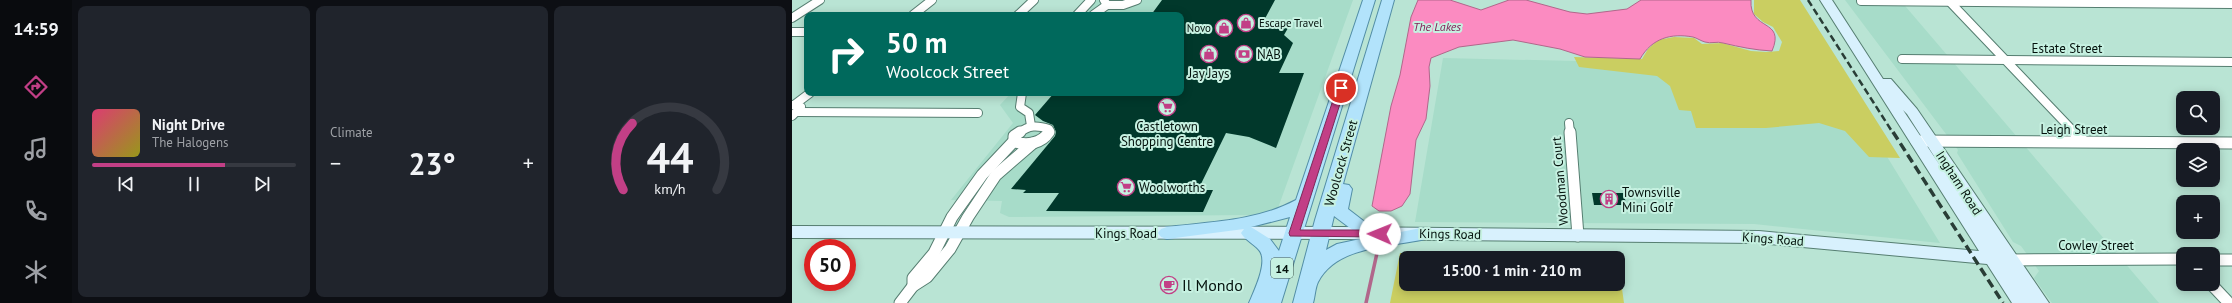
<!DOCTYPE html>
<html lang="en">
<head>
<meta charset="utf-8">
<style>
  body { margin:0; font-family:"PT Sans",sans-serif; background:#20242c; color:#f1f3f6; height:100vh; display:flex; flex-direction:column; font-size:15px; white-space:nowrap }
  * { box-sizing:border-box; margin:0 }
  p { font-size:13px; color:#9ea1a6 }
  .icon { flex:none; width:22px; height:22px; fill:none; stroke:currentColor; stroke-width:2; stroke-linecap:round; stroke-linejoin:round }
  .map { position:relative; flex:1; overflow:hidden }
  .details { display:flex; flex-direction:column; gap:6px; padding:6px; background:#0d0f14; width:720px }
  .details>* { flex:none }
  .guide { position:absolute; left:12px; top:12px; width:380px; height:84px; border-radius:8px; box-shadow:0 2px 10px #0003; background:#00695c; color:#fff; overflow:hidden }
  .fabs { position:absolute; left:1384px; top:91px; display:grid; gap:8px }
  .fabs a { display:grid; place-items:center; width:44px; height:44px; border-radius:8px; background:#171b24; box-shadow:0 2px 10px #0003; font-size:20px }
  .speed { position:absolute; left:12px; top:239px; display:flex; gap:8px; font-size:20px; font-weight:700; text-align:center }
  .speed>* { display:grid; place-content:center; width:52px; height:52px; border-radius:50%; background:#171b24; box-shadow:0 2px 10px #0003; line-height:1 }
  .speed .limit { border:6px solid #d22; background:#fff; color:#111 }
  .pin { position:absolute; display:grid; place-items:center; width:34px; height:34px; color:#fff; margin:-17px; border:2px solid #fff; border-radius:50%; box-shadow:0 1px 4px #0007 }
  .me { position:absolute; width:44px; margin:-22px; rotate:271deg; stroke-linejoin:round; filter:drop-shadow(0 0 3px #0008) }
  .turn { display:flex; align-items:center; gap:14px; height:84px; padding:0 16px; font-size:18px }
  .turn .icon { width:52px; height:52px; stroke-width:2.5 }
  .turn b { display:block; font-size:28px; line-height:34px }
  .big { font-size:30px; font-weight:700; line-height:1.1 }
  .details .tile { flex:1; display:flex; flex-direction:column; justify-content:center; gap:6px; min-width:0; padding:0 14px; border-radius:8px; background:#20242c }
  .details .dial { align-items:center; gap:0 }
  .dial svg { height:104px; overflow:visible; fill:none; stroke:#363941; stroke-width:7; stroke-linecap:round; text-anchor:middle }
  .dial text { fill:#f1f3f6; stroke:none }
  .song { display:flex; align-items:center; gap:12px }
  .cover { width:48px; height:48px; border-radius:6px; background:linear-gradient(135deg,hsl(340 70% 55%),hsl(60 70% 35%)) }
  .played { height:4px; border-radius:2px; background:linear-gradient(90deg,#c23f86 65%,#363941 65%) }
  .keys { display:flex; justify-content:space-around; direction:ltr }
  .heat { display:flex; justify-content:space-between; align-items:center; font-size:22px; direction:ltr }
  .details .tiles { flex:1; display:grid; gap:6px; grid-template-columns:repeat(3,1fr) }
  .trip { position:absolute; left:607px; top:251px; width:226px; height:40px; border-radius:8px; background:#171b24; box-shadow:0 2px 10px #0003; font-weight:700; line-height:40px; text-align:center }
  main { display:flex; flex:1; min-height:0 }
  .tabs { display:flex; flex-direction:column; width:72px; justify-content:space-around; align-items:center; background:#090b0e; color:#9ea1a6 }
  .tabs .icon { width:28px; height:28px }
  .tabs .current { color:#c23f86 }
  .tabs b { font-size:18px; color:#f1f3f6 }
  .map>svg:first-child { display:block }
</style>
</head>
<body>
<main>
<nav class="tabs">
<b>14:59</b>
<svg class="icon current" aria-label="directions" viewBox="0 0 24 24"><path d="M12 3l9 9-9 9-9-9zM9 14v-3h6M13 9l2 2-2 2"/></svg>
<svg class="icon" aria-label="music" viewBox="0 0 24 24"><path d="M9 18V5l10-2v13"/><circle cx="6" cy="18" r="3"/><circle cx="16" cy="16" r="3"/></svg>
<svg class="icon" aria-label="phone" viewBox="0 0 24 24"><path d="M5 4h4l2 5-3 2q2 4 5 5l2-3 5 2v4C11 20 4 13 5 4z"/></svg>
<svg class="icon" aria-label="climate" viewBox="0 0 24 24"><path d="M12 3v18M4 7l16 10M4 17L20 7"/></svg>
</nav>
<section class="details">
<div class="tiles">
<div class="tile">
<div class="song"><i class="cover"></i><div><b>Night Drive</b><p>The Halogens</p></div></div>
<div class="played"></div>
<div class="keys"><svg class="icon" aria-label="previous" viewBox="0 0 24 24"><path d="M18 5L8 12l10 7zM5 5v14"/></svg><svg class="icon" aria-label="pause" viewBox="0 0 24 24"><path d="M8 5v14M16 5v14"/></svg><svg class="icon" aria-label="next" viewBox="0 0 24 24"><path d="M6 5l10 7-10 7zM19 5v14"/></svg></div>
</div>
<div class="tile"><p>Climate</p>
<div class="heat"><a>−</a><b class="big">23°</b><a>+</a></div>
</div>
<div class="tile dial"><svg viewBox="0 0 100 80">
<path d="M14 69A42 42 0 1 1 86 69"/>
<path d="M14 69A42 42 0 0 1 21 18" stroke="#c23f86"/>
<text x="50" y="56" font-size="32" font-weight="700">44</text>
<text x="50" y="72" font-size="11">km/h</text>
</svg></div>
</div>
</section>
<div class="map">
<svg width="1440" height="303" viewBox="0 0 1440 303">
  <rect width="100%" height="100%" fill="#b9e4d4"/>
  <!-- built -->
  <g fill="#a7dcc9">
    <path d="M303,0h258l-75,208 -15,5 -12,2 -242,2 -9,-4 2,-12 -51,-1 62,-77 -13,-18 11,-12h170v-78h-100z"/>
    <path d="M1053,0h55l259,303h-107l-18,-25 5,-7 -18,-25 -8,-4 -56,-89 1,-3z"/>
    <path d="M651,58l389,9 108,176 -186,-19 -339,-2z"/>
  </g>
  <!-- green -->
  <g fill="#cace61">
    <path d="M962,0h46l100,158 -31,-1 -24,-26 -26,-8 -53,5h-70l-5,-17 -12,-1 -9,-24 -13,-10 -78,-9 -5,-10 68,2 6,-10 10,-9 16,-3 20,1 8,6 20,-1 29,8 15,1 13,-1 3,-9 -9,-15 -10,-5 -9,-8z"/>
    <path d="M608,253l217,2 1,3h-212v26h212v-24l6,43h-234z"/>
  </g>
  <!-- water -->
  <path fill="#fb8bc1" stroke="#b1678b" d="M626,0h32l31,10 28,-10h17l44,12 17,2 40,-5 14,-9h110c-2,32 35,18 21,51 -18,-1 -32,-4 -49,-8 -6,-2 -12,1 -18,-1 -4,-1 -8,-4 -12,-5 -22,-4 -41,1 -53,22l-55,-2 -25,-8 -47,-9 -54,7 -28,11 -2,9 1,19 -4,33 -10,21 -6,54 -8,12 -11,5h-12l-7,-5 19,-100 9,-31 11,-58z"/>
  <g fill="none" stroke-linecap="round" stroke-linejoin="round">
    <!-- stream -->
    <path stroke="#b1678b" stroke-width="3.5" d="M574,303l11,-50"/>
  </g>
  <!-- building -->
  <g fill="#01382b">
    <path d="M370,0h113l-15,28h28l-4,7 9,8 -14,30h25l-28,75 -27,-11 -23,-4 -28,57h15l-10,22 -157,-1 13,-18h-36l3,-3 -15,-1 44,-53 1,-4 -3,-7 -10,-4 -8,-6 19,-22h127v-78h-30z"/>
    <path d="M800,193h32l2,12h-32z"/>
  </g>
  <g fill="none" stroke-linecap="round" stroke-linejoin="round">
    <defs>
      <g id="minor-far1">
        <path d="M312,0l3,5h16l14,-5"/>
        <path d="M1069,1l371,3"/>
        <path d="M1158,2l125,131"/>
        <path d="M121,15l19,-15"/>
        <path d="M226,15l16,-15"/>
        <path d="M285,15l14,-15"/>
        <path d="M301,15l14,-10"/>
        <path d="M0,18l28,-18"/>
        <path d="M0,32h15"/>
        <path d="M1110,59l330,3"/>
        <path d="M230,93l-2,14 9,6 2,13"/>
        <path d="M0,105l9,2 -9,9"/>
        <path d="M2,105l16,-12"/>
        <path d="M6,112l180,1"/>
        <path d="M777,123l1,10"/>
        <path d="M227,133c10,-8 18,-8 30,-4v4"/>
      </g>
      <g id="minor">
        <path d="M228,132l-6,4v5c12,6 28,2 35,-9"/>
        <path d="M778,132l8,104"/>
        <path d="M1282,132l9,9"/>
        <path d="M1124,141l316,2"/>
        <path d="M1218,260l173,-1"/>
        <path d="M1421,260h19"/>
        <path d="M1419,284l18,19"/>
        <path d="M121,286v-8l21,-25 18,-36 30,-42 32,-34"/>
        <path d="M108,303l13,-17 14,-9 23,-28 18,-32 28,-42 37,-32"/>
      </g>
      <path id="secondary" d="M1028,0h12l51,79h8l26,30 132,194h-37l-25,-39 -228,-21 -417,-4 -550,-1v-12l550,1 417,4 220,20zM1111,110l4,4 38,59z"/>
      <g id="primary">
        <path d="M571,0h12l-94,303h-32c5,-12 20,-42 10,-53 -6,-7 -14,-10 -18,-17l3,-4 -77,10 -6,-2 -3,-4 3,-4 6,-2c43,-5 90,-6 129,-27zM498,217l-11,34 -9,-12 -19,-12z"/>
        <path d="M590,0h12l-51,184 6,1 3,4 -4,20 26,20 3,4 -2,4 46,-9 6,2 3,4 -3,4 -6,2c-35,7 -85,7 -103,42 -3,6 -3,15 -5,21h-20l22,-83zM542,216l28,21 3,1 -28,6 -11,6z"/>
      </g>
    </defs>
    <!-- minor-far1 casing -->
    <use href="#minor-far1" stroke="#567e71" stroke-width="10"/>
    <!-- minor casing -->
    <use href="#minor" stroke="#567e71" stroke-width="13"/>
    <!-- secondary casing -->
    <use href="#secondary" stroke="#567e71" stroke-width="2"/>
    <!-- primary casing -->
    <use href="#primary" stroke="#538ea6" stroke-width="2"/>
    <!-- minor-far1 -->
    <use href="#minor-far1" stroke="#fff" stroke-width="8"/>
    <!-- minor -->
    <use href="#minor" stroke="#fff" stroke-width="11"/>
    <!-- secondary -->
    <use href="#secondary" fill="#d8f1fd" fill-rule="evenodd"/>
    <!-- primary -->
    <use href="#primary" fill="#b2e3fb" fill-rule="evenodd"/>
    <!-- rail-far1 -->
    <path stroke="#293d36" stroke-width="2.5" stroke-dasharray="7 3.5" stroke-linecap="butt" d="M1016,0l85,133"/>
    <!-- rail -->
    <path stroke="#293d36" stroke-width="3.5" stroke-dasharray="9 4.5" stroke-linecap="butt" d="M1101,132l110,171"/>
  </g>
  <!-- route -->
  <path fill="#c23f86" stroke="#7e2957" d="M549,85l4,3 -45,142h80l5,4 -5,3 -90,-1 -1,-3 48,-145z"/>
  <!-- icons -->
  <defs>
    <symbol id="shop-ring" viewBox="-11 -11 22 22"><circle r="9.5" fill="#c6f1e1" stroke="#c23f86" stroke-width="1.5"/><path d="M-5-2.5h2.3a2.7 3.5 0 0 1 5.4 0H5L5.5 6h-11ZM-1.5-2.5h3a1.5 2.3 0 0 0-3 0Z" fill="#c23f86"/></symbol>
    <symbol id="bank-ring" viewBox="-11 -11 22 22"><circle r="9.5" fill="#c6f1e1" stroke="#c23f86" stroke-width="1.5"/><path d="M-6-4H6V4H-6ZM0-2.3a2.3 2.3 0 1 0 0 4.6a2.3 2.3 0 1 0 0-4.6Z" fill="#c23f86"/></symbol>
    <symbol id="supermarket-ring" viewBox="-11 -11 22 22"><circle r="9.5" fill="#c6f1e1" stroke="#c23f86" stroke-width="1.5"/><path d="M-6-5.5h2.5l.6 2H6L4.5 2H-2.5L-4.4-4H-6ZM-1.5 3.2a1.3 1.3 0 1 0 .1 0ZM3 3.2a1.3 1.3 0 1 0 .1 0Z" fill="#c23f86"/></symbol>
    <symbol id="building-ring" viewBox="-11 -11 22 22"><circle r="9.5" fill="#c6f1e1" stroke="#c23f86" stroke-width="1.5"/><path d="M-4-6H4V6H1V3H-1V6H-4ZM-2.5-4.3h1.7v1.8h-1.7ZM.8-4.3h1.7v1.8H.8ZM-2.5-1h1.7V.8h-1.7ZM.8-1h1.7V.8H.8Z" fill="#c23f86"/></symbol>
    <symbol id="cafe-ring" viewBox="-11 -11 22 22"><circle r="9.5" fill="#c6f1e1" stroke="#c23f86" stroke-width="1.5"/><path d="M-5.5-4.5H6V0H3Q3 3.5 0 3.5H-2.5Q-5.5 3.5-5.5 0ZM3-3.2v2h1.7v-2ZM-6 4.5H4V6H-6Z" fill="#c23f86"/></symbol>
  </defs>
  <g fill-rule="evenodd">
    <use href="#shop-ring" x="444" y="13" width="20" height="20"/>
    <use href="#shop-ring" x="422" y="18" width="20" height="20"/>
    <use href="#shop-ring" x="407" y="44" width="20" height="20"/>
    <use href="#bank-ring" x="442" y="44" width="20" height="20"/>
    <use href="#supermarket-ring" x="365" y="97" width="20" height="20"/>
    <use href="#supermarket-ring" x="324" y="177" width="20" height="20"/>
    <use href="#building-ring" x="807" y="189" width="20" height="20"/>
    <use href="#cafe-ring" x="367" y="275" width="20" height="20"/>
  </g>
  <g text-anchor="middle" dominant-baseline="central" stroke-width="4" stroke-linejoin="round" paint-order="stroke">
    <!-- far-poi labels -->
    <g font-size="11" fill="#04120d" stroke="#c6f1e1" text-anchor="start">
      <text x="467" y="23">Escape Travel</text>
      <text x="419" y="28" text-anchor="end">Novo</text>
    </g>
    <!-- far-water labels -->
    <g font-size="12" font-style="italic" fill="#832157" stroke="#c6f1e1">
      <text x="645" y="26">The Lakes</text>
    </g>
    <!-- shield labels -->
    <rect fill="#c6f1e1" stroke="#3e554d" stroke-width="1" x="479" y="258" width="22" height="20" rx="3"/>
    <g font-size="12" font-weight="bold" fill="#04120d">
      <text x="490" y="268">14</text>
    </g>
    <!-- street labels -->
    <g font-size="13" fill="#04120d" stroke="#c6f1e1">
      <text x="1275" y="48">Estate Street</text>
      <text x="1282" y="129">Leigh Street</text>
      <text transform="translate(549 163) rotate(-74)">Woolcock Street</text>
      <text transform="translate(768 181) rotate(-95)">Woodman Court</text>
      <text transform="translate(1167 183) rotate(57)">Ingham Road</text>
      <text x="334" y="233">Kings Road</text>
      <text transform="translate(658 234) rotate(1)">Kings Road</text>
      <text transform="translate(981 239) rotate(4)">Kings Road</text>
      <text x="1304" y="245">Cowley Street</text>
    </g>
    <!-- poi labels -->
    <g font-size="13" fill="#04120d" stroke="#c6f1e1" text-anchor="start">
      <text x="465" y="54">NAB</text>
      <text x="417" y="73" text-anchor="middle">Jay Jays</text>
      <text x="375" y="126" text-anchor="middle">Castletown<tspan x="375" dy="15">Shopping Centre</tspan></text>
      <text x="347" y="187">Woolworths</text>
      <text x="830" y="192">Townsville<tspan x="830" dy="15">Mini Golf</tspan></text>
    </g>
    <!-- near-poi labels -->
    <g font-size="16" fill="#04120d" stroke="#c6f1e1" text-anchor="start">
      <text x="390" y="285">Il Mondo</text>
    </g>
  </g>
</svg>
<div class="fabs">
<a><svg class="icon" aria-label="search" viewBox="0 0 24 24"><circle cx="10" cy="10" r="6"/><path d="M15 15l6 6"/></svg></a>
<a><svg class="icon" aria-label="layers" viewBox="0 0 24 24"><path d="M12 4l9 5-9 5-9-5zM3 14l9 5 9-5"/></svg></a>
<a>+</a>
<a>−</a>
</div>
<div class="speed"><div class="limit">50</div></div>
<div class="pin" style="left:549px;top:88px;background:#d93025"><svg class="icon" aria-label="arrive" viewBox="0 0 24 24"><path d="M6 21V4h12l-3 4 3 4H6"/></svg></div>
<svg class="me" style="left:588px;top:234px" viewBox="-20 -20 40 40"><circle r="19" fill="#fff"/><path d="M0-13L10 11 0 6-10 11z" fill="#c23f86"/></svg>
<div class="trip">15:00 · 1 min · 210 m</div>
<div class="guide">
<div class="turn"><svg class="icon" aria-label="right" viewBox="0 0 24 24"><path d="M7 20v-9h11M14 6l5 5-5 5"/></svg><div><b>50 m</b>Woolcock Street</div></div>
</div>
</div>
</main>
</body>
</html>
